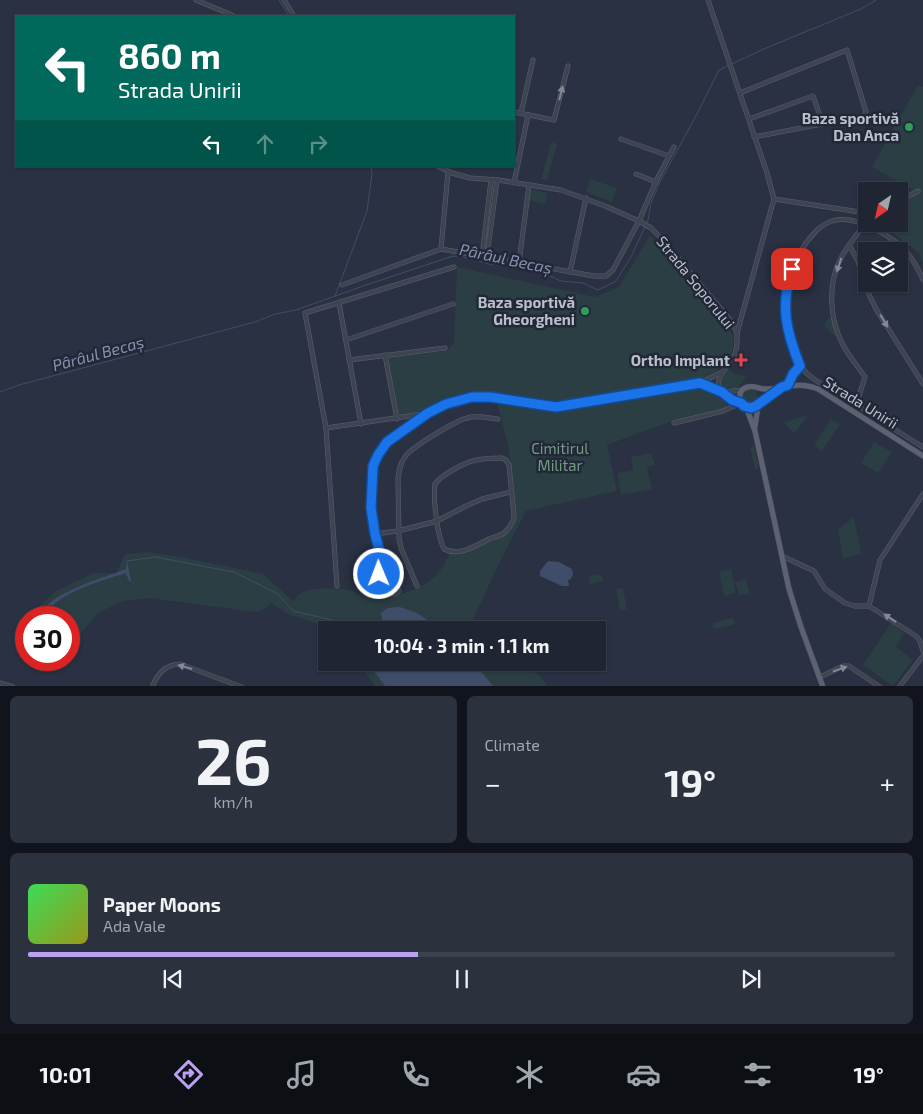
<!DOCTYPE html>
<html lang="en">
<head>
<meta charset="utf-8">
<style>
  body { margin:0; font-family:"Exo 2",sans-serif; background:#2c313e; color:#f1f3f6; height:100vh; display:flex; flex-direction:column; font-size:19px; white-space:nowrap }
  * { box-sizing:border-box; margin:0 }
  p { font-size:16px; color:#a1a5ac }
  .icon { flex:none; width:28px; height:28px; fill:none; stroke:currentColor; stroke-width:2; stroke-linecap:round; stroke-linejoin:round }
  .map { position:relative; height:686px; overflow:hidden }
  .drawer { display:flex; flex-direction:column; gap:10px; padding:10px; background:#11141c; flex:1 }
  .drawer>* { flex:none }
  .guide { position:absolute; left:15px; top:15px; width:500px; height:152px; border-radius:0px; box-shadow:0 1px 4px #0004,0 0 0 1px #3c424d; background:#00695c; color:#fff; overflow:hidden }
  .needle { width:32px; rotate:214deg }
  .buttons { position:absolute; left:858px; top:182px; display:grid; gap:10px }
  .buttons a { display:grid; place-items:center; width:50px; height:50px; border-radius:0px; background:#1f2532; box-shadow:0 1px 4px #0004,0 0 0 1px #3c424d; font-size:25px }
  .speed { position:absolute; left:15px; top:606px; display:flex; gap:10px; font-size:25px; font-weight:700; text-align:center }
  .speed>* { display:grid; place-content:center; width:65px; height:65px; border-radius:50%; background:#1f2532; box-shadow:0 1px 4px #0004,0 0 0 1px #3c424d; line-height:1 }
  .speed .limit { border:8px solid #d22; background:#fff; color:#111 }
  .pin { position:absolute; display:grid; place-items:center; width:42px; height:42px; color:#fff; margin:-21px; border-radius:10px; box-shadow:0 2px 8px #0006 }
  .me { position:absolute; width:55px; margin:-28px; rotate:359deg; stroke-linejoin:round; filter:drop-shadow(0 0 4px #0008) }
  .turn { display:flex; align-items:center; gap:18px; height:105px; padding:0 20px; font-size:22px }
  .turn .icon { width:65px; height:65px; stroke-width:2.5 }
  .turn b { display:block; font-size:35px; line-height:42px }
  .lanes { display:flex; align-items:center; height:48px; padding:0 20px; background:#0003; justify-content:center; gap:25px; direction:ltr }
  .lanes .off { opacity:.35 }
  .big { font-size:38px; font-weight:700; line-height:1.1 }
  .drawer .card { flex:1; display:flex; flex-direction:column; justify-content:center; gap:8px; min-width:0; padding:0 18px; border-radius:8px; background:#2c313e }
  .drawer .dial { align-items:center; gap:0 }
  .dial b { font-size:65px; line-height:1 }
  .song { display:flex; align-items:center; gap:15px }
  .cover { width:60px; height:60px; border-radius:8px; background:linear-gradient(135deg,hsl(130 70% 55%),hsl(60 70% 35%)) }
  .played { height:5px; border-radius:2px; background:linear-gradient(90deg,#bca0f2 45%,#3c424d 45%) }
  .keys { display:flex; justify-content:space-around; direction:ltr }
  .heat { display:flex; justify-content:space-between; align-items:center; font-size:28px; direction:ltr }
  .drawer .tiles { flex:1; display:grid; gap:10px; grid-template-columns:1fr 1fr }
  .card:last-child { grid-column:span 2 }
  .trip { position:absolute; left:318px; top:621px; width:288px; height:50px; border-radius:0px; background:#1f2532; box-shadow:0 1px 4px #0004,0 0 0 1px #3c424d; font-weight:700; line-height:50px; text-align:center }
  .tabs { display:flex; height:80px; justify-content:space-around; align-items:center; background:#0c0f14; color:#a1a5ac }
  .tabs .icon { width:35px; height:35px }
  .tabs .current { color:#bca0f2 }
  .tabs b { font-size:22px; color:#f1f3f6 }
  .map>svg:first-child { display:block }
</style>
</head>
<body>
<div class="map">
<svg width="923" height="687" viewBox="0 0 923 687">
  <rect width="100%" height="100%" fill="#293142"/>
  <!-- green -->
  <g fill="#2b3e43">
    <path d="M918,85l5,2v176l-4,-10 -37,-29h17v-27l14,-7 -41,-23z"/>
    <path d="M551,142l6,2 -10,36 -6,-1z"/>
    <path d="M590,179l27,9 -5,14 -26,-10z"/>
    <path d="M531,189l16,4 -1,11 -17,-4z"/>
    <path d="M650,235l83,100c3,26 -11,33 -32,45l-152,25 -58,-11 -26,2 -26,7 -19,10 -18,3 -4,-3 -10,-56 59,-6 7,-8 3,-76 138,30 24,-10z"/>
    <path d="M833,317l5,17 -3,2 -11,-11 3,-6z"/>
    <path d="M728,369l6,5 13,2c-2,3 -11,13 -14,15 -2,1 -6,0 -8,-1 -9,-5 -1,-15 3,-21z"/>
    <path d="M695,388c14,2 22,7 31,16v4l-57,14 -62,23 10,46 -91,20 -27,53 -31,66h-142v7l-2,-1 3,-9 -39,-13 -17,-11 -6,6 -9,3 -107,-14 -26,3 -25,12 -26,31h-3v-26h-30l1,-12 16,-15 37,-18h23l9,-19 23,-2 38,6 77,16 31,28c2,-17 45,-15 58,-11 5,2 9,5 14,6 5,1 11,0 15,-1 32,-1 58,-13 69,-44l12,-1 39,-16 12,-14 1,-7 2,-1 -8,-68 -11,-42 55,9 128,-23z"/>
    <circle cx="750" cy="397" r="8"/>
    <path d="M808,415l-14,19 -10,-12z"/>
    <path d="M831,419l9,5 -18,27 -8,-5z"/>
    <path d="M874,442l18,10 -14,21 -17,-10z"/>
    <path d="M754,446l5,22 -4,1 -5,-22z"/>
    <path d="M651,453l4,12 -8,2 5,22 -31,6 -4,-22 16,-3 -2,-13z"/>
    <path d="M854,517l7,37 -18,5 -5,-30z"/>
    <path d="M731,569l5,24 -12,3 -5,-24z"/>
    <path d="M601,574l2,7 -13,3 -1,-8z"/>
    <path d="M746,579l4,15 -11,1 -4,-13z"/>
    <path d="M623,588l4,21 -7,2 -4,-22z"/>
    <path d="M733,618l2,6 -21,5 -2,-6z"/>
    <path d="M891,623l13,10 -8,14 17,13 -20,26 -30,-21z"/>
    <path d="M361,663h154l24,12 9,11h-173l-12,-16z"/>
  </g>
  <!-- water -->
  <g fill="#404d6a">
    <path d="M127,561l4,20h-2l-3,-8c-18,6 -79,22 -78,44h-9c7,-24 65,-39 87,-48z"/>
    <path d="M548,561l11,1 13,7 1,5 -2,5 -3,1 1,6h-7l-22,-10v-5z"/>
    <path d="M400,607l17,6 25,17h-58l-3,-17 7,-5z"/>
    <path d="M466,662l8,1 19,23h-108l-15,-20v-3z"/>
  </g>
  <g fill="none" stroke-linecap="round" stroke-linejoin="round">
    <!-- stream -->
    <g stroke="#404d6a" stroke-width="1">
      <path d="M279,0l10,16"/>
      <path d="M335,296l32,-85 5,-37 -1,-8"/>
      <path d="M0,392l19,-7 236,-63 20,-8 21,-4 70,-25 87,-29 11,1 25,7 19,2 42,10 11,5 22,2 15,7 18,-9 15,-24 17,-37 3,-17 8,-19 39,-72 21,-42 47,-22 95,-39 15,-9"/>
      <path d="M127,561l28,-4 79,15 44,22 15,17 35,8 40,11"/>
    </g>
    <defs>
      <g id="minor">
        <path d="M196,0l38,16"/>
        <path d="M284,0l10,16"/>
        <path d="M708,0l59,173 7,26 -37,134c0,8 1,16 -3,23 -7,14 -24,22 -10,38 4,5 10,8 17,9"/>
        <path d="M740,93l107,-43 19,62 -2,4 -110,21"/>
        <path d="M514,112l40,8 14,-54"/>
        <path d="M521,113l12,-53"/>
        <path d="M749,119l64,-23 10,28"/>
        <path d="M621,139l48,17"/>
        <path d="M437,166l15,7 18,5 28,2 63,10 44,16 34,15 12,7 11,11 70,83 5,11"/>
        <path d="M636,174l20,8"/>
        <path d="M514,183l14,-68"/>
        <path d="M774,199l86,13 6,4"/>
        <path d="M899,201l19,-10"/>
        <path d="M849,245l9,16 7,25 11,23 47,75"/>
        <path d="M488,248l9,-68"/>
        <path d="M441,249l7,-77"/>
        <path d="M483,249l8,-69"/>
        <path d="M519,263l10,-78"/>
        <path d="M570,272l16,-74"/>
        <path d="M923,280c-10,-24 -21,-36 -44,-49 -14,-8 -32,-14 -47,-10 -12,4 -19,13 -26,22 -22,33 -27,72 -12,108 3,6 4,13 8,17 9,12 26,19 38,26 28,18 55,36 83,53"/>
        <path d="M342,285l99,-36 153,27h12l7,-6 26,-49 17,-40 18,-34"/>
        <path d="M339,303l22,121"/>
        <path d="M346,340l107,-36"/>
        <path d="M385,355l12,64"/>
        <path d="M349,360l96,-12"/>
        <path d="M700,383l20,-10"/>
        <path d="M788,385l5,-11 7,-8"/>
        <path d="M856,405l9,-28c-7,-10 -16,-21 -22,-32 -14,-27 -16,-62 -1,-89 7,-12 15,-22 23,-32"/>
        <path d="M674,423l49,-12 18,-8"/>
        <path d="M326,428l97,-14"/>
        <path d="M502,458l4,2 3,5 5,51c-1,7 -5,13 -10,17 -4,3 -10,4 -15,6 -14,7 -30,18 -45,10 -7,-14 -11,-50 -9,-65 6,-9 32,-23 42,-24 8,-2 17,-2 25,-2z"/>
        <path d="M375,534l23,-3 39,-10 29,-15 16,-7 29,-7"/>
        <path d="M379,549c-5,16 3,30 9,43l8,2 3,-3 -20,-42 -4,-15 -4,-26 2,-42 5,-11 9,-14 41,-28 18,-8 26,-8h18l66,10 144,-24 26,9 16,-2"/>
        <path d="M782,556l32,15 11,18 20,14 9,3h15l47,30 4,5 3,10"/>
        <path d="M337,586l-11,-158 -21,-115 149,-46"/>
        <path d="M417,586l-16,-38 -2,-10 -1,-59c1,-8 2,-16 7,-22 5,-9 52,-37 62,-39 10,-3 22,0 31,1"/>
        <path d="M869,606l11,-46 43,-66"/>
        <path d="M820,677l23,-11h6l31,21"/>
        <path d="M0,683l13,4"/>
        <path d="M152,687c6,-14 13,-22 28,-23l62,23"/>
        <path d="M899,687l24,-31"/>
      </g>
      <g id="major">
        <path d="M781,387l-27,20h-8c-8,-5 -9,-18 2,-20 6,-2 13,3 20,2 20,-1 29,-8 50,0l105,67"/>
        <path d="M746,407l9,24 34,158 12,38 22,60"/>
        <path d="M755,427l3,-21"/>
      </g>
    </defs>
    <!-- minor casing -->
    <use href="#minor" stroke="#5c616f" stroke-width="5"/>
    <!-- major casing -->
    <use href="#major" stroke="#474c5b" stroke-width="6"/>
    <!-- minor -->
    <use href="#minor" stroke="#3e4452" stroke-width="4"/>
    <!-- major -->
    <use href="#major" stroke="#5c6272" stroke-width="5"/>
  </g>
  <!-- one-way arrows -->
  <defs><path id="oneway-solid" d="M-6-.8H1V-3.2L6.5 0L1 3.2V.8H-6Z" transform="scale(1.25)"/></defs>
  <g fill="#838895">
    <use href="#oneway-solid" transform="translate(561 93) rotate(-76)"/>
    <use href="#oneway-solid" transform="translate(839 265) rotate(108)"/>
    <use href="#oneway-solid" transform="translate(884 321) rotate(59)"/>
    <use href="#oneway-solid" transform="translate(890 618) rotate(-146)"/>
    <use href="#oneway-solid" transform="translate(185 667) rotate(-164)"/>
    <use href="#oneway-solid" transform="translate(840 669) rotate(-19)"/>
  </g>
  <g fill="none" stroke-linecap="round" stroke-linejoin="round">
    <defs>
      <path id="route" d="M379,574l-2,-19 2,-6 -4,-15 -4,-26 2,-42 5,-11 9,-13 41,-29 18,-9 26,-7h18l66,10 144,-24 22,9 10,8 9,3 3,3 7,2 5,-2 26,-19 6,-2 5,-11 7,-8c-14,-35 -20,-60 -8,-97"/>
    </defs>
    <!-- route casing -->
    <use href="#route" stroke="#114b97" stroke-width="12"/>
    <!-- route -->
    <use href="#route" stroke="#1a73e8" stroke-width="9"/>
  </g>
  <!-- markers -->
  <g fill="#2e9e5b" stroke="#222837" stroke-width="2">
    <circle cx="909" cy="127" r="5"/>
    <circle cx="585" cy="311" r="5"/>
  </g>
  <path fill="#e0444e" stroke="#222837" stroke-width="2" d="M738.5 352.5h5v5h5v5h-5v5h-5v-5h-5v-5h5z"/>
  <g text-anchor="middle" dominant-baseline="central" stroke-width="5" stroke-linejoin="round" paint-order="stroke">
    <!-- poi labels -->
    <g font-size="15" font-weight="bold" fill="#bbbfcc" stroke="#222837" text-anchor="end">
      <text x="899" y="118">Baza sportivă<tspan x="899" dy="17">Dan Anca</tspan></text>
      <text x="575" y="302">Baza sportivă<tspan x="575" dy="17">Gheorgheni</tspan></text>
      <text x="730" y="360">Ortho Implant</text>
    </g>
    <!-- street labels -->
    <g font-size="15" fill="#bbbfcc" stroke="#222837">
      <text transform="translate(696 282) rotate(51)">Strada Soporului</text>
      <text transform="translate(861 402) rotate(32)">Strada Unirii</text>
    </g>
    <!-- park labels -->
    <g font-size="15" fill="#749b81" stroke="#222837">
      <text x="560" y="448">Cimitirul<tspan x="560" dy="17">Militar</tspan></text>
    </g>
    <!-- water labels -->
    <g font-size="16" font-style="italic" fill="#8592b1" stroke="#222837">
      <text transform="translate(506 258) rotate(12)">Pârâul Becaș</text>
      <text transform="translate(98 353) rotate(-15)">Pârâul Becaș</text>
    </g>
  </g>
</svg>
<div class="buttons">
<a><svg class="needle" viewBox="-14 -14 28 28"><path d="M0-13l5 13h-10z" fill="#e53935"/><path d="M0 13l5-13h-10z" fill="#a1a5ac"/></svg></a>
<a><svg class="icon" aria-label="layers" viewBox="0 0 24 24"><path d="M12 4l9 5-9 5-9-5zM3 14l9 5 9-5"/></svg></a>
</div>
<div class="speed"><div class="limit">30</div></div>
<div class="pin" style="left:792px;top:269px;background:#d93025"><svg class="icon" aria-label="arrive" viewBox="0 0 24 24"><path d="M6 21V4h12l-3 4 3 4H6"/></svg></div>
<svg class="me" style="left:379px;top:574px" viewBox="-20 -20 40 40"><circle r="17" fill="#1a73e8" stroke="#fff" stroke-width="3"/><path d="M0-11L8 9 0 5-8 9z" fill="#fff"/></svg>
<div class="trip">10:04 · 3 min · 1.1 km</div>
<div class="guide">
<div class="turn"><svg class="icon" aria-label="left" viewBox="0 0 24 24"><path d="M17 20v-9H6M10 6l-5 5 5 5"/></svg><div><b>860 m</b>Strada Unirii</div></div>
<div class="lanes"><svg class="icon" aria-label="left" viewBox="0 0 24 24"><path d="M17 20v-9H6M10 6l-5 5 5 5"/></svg><svg class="icon off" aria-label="ahead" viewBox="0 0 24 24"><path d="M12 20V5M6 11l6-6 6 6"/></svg><svg class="icon off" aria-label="right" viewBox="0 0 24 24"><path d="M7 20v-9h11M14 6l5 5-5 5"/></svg></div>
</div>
</div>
<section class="drawer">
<div class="tiles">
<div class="card dial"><b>26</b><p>km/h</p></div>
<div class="card"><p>Climate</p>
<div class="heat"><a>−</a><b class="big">19°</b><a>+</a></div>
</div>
<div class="card">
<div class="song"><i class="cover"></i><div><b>Paper Moons</b><p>Ada Vale</p></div></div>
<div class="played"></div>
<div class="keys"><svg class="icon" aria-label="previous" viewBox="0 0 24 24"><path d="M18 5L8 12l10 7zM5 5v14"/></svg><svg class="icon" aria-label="pause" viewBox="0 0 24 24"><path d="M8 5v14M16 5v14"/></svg><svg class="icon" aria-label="next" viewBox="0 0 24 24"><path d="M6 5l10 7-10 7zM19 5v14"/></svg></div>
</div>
</div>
</section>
<nav class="tabs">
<b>10:01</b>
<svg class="icon current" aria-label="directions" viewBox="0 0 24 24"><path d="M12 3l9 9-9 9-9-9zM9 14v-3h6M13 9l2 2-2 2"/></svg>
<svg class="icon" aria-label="music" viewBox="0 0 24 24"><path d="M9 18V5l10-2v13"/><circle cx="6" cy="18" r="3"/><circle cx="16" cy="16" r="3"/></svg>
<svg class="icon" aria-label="phone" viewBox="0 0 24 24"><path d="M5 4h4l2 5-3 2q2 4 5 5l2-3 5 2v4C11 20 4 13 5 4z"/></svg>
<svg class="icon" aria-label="climate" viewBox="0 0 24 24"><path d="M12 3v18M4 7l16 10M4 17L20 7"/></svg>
<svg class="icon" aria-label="car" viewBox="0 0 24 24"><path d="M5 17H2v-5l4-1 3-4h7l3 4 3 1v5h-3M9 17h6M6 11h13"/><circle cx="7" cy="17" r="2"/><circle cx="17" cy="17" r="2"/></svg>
<svg class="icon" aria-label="filters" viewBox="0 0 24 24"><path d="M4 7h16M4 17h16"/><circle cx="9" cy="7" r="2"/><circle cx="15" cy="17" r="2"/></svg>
<b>19°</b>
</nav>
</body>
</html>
